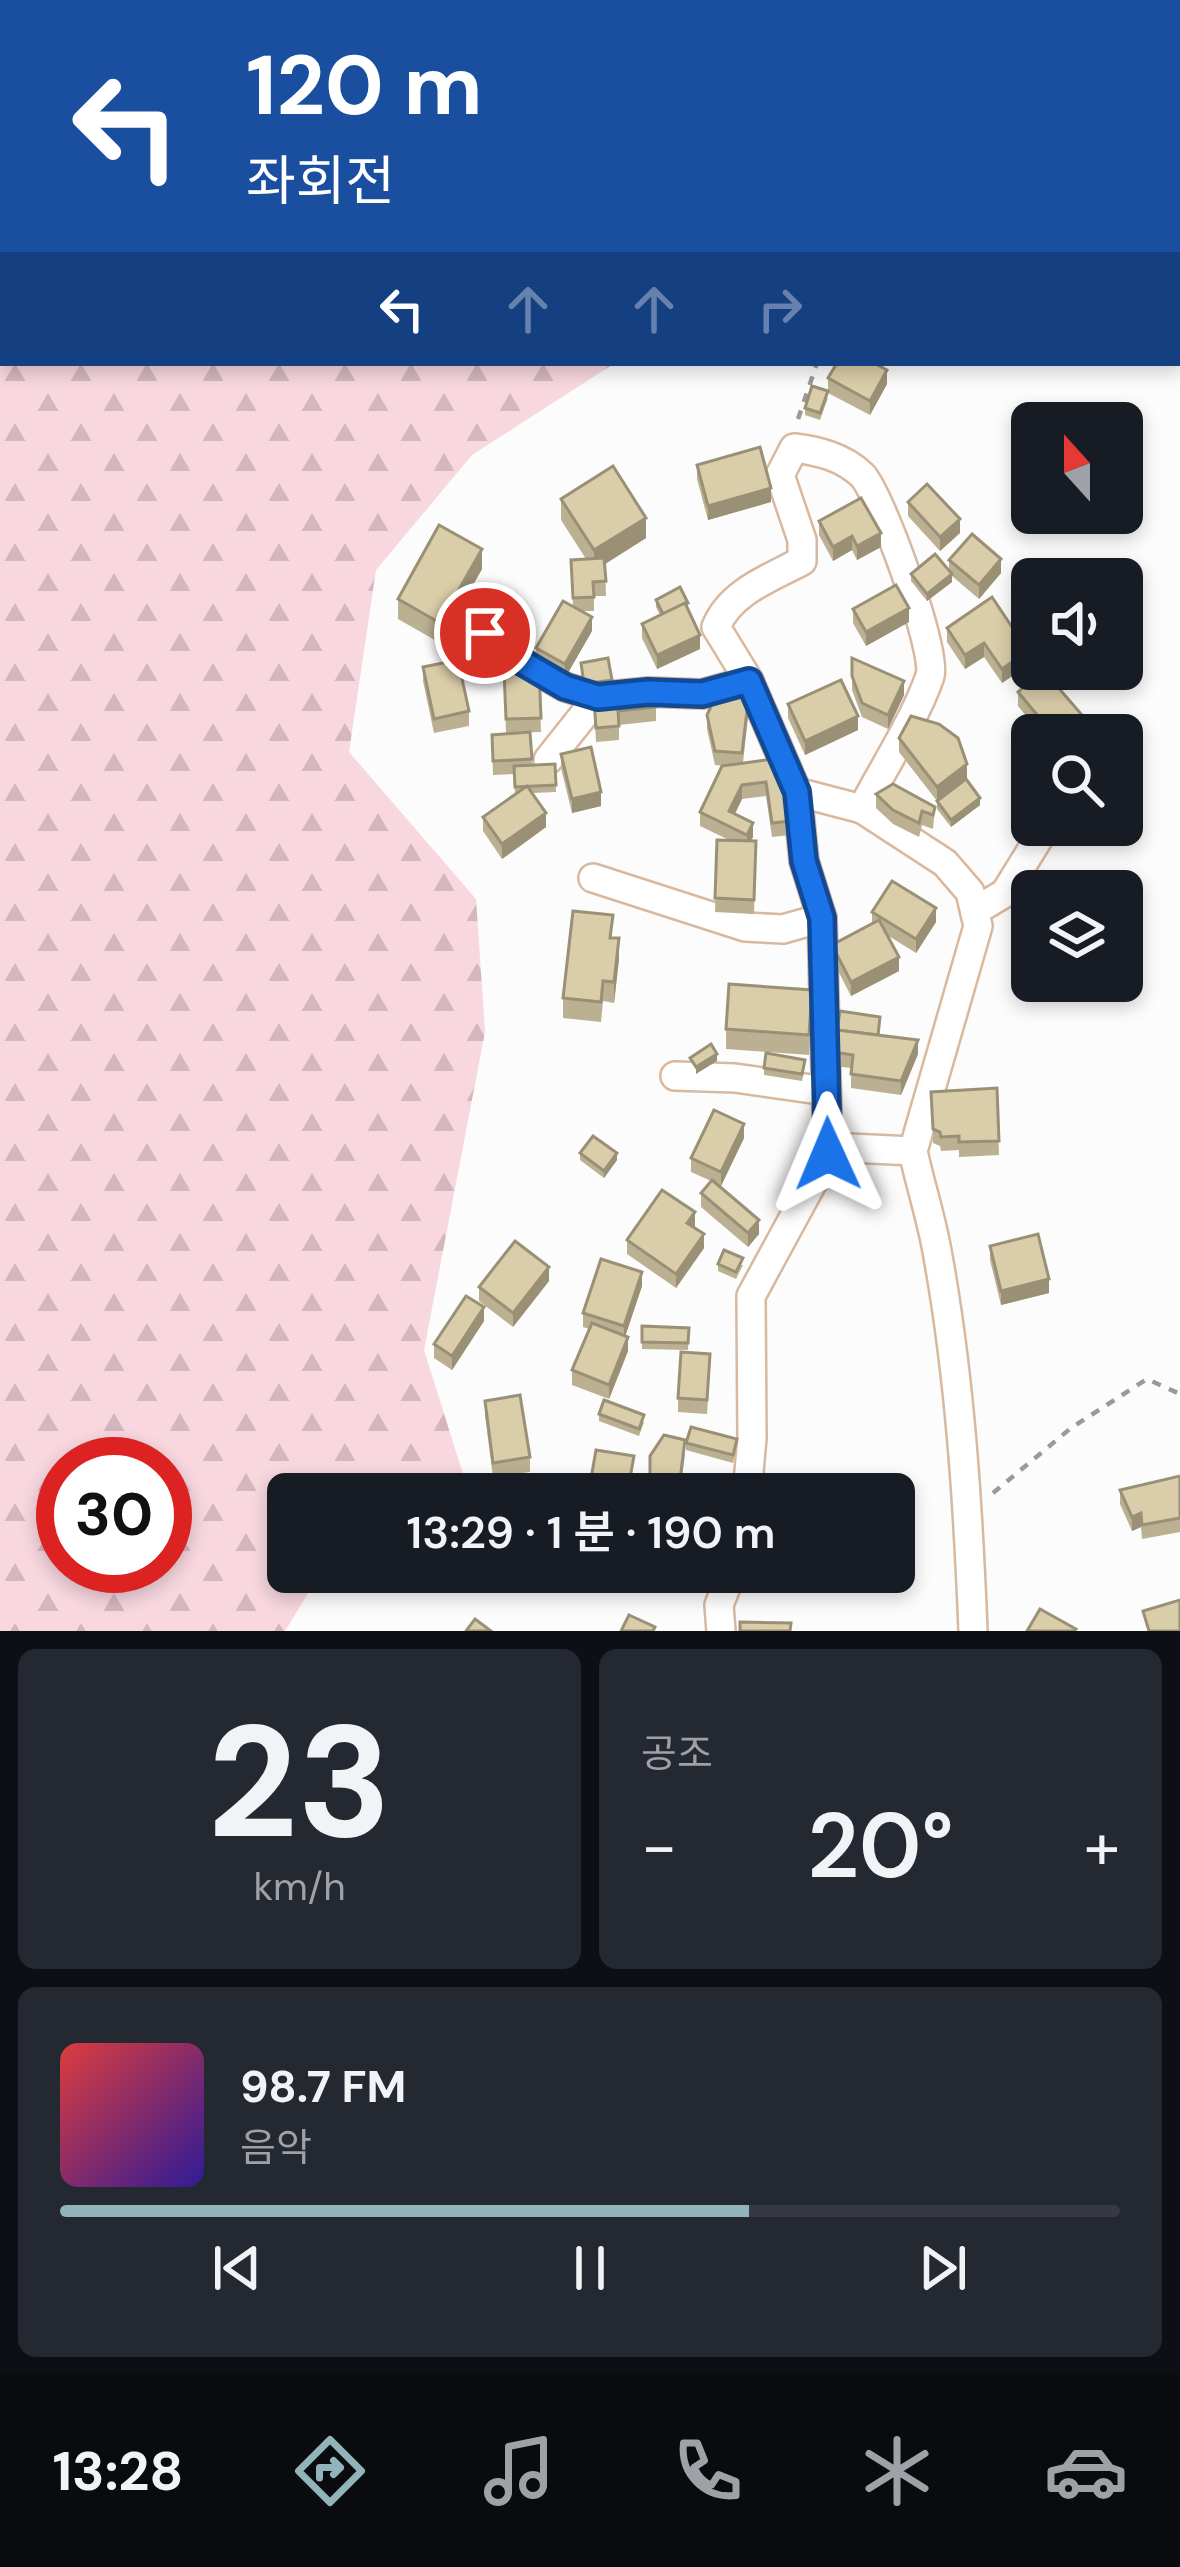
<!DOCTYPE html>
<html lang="ko">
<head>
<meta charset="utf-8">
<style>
  body { margin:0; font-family:"DM Sans","Noto Sans KR",sans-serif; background:#242831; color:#f1f3f6; height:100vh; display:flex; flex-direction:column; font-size:45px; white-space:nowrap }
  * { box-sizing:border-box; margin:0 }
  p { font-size:39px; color:#9ea1a6 }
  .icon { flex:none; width:66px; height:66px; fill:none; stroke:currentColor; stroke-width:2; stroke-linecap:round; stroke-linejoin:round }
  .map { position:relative; height:1631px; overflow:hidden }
  .panel { display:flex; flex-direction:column; gap:18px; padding:18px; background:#0d0f14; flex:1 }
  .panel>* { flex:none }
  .hud { position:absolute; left:0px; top:0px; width:1182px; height:366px; box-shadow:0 6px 18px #0003; background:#1a4fa0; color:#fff; overflow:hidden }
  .needle { width:78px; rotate:339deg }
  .controls { position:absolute; left:1011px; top:402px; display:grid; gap:24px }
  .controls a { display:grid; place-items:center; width:132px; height:132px; border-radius:18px; background:#171b24; box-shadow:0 6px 18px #0003; font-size:60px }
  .speed { position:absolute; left:36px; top:1437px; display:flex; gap:24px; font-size:60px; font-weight:700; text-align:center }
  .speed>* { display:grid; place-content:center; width:156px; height:156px; border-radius:50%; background:#171b24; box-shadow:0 6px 18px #0003; line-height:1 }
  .speed .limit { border:18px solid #d22; background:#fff; color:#111 }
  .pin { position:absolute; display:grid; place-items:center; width:102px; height:102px; color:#fff; margin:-51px; border:6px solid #fff; border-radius:50%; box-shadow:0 3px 12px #0007 }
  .me { position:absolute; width:132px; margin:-66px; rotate:359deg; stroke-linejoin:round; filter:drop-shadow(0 0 9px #0008) }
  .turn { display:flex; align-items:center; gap:42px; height:252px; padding:0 48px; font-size:54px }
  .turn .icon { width:156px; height:156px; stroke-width:2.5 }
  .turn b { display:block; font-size:84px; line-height:102px }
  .lanes { display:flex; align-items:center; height:114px; padding:0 48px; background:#0003; justify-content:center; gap:60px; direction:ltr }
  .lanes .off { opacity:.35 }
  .big { font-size:90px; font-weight:600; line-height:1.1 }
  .panel .card { flex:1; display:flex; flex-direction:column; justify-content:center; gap:18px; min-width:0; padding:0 42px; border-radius:18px; background:#242831 }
  .panel .dial { align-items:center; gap:0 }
  .dial b { font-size:156px; line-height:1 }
  .song { display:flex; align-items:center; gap:36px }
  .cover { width:144px; height:144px; border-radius:18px; background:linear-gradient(135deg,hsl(0 70% 55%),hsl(250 70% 35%)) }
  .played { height:12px; border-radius:6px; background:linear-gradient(90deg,#90b4b9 65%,#363941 65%) }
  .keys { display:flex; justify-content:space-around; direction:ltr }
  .heat { display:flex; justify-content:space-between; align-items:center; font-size:66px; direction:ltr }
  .panel .tiles { flex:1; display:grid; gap:18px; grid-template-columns:1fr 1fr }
  .card:last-child { grid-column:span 2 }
  .trip { position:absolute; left:267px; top:1473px; width:648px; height:120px; border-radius:18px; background:#171b24; box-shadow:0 6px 18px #0003; font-weight:600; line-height:120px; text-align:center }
  .tabs { display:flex; height:192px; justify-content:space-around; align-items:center; background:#090b0e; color:#9ea1a6 }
  .tabs .icon { width:84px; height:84px }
  .tabs .selected { color:#90b4b9 }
  .tabs b { font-size:54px; color:#f1f3f6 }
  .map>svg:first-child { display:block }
</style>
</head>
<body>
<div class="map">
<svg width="1180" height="1631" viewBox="0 0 1180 1631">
  <defs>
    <pattern id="forest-firs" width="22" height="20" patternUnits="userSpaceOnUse" patternTransform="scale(3)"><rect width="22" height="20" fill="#f8d7df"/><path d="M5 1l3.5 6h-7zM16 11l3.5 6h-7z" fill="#d4b7be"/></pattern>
  </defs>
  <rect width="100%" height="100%" fill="#fbfcfb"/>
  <!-- forest -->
  <path fill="url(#forest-firs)" fill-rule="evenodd" d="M0,64l3,299h612l-143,92 -96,115 -27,182 127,147 9,133 -61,318 40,127 -27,17h-149v78h33l-36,59h-285zM63,1464h102v102h-102z"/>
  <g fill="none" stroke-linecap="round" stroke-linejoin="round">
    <defs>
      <g id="minor">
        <path d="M485,633l27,23 53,31 33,10 50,-5 54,2 47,-13 48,111 7,69 18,57 6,236 -77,142 1,142 -5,56"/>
        <path d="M749,681l-33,-54c14,-35 54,-49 86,-66v-21l-22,-65 14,-27c25,3 49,9 68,27 18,18 76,178 68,201 -14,41 -47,93 -68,133l-65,-17"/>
        <path d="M548,760l50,-63"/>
        <path d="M593,878l152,49 38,2 39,-11"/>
        <path d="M975,911l30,-18 37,-60"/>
        <path d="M675,1076l60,2 91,13"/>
        <path d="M828,1147l85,4 65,-225 -8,-34 -25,-29 -83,-54"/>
        <path d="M913,1151c7,33 18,66 24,100 23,125 31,253 36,380"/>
        <path d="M721,1631l-2,-26 13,-33"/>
      </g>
    </defs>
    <!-- minor casing -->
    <use href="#minor" stroke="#d8b9a0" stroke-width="32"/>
    <!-- path -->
    <g stroke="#9d9995" stroke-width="4.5" stroke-dasharray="9 9" stroke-linecap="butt">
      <path d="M639,0l3,3"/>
      <path d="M798,419l19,-56"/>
      <path d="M993,1493l78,-65 76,-49 33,15"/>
    </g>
    <!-- minor -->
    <use href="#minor" stroke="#fff" stroke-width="27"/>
  </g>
  <!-- wall -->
  <g fill="#bbb091">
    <path d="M1085,0h95v42l-1,-39h-94z"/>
    <path d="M828,378l59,6 -17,31 -42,-22z"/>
    <path d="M828,398l-8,22 -15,-5v-7z"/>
    <path d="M697,465l74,37 -63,18 -11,-41z"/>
    <path d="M561,499l85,39 -41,26 1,32h-12v15h-12l10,20 -27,47 -29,-16v-14l37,-42 -2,-46 15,-1 -25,-39z"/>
    <path d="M908,502l52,31 -20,18 -32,-35z"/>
    <path d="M819,521l62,26 -24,13 -5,-10 -19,11 -14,-26z"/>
    <path d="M949,560l52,13 -22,26 -27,-23v6l-25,19 -16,-20v-7l38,-3z"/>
    <path d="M482,569l-42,74 -42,-24v-20z"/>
    <path d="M656,600l32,10 12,39 -43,20 -15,-31v-14l18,-9 -4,-8z"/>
    <path d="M853,609l56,13 -43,24 -13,-23z"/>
    <path d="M947,628l81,23v14l-26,18 -18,-26 -19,12 -18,-27z"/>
    <path d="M852,658l52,37 -16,34 -26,-12 -10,-27z"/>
    <path d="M581,663l31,17v7l-28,4z"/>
    <path d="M423,667l46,44v15l-35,7 -11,-52z"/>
    <path d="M539,669l2,63 -35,1 -2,-62z"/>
    <path d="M1018,692l64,37 -6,6h-34l-24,-29z"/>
    <path d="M594,701l62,6v14l-37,4v15l-23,2z"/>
    <path d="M788,704l70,26 -53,25 -17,-37z"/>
    <path d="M749,708l-6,55 38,-5 9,63v14l-18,2 -6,-41 -24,3 -7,15 18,23 -2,4h5l-2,73 -39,-2 2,-72h12l-29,-14v-14l26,-46 -11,-1 -8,-36v-14z"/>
    <path d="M530,732l2,33 23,-1 1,28 -24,1 14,34 -44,32 -19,-28v-14l32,-23 -1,-20 -21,1 -1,-40z"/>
    <path d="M899,738l68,40 -1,1 14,26 -29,22 -14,-18v-8l-38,-49z"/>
    <path d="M561,754l40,52 -29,7 -11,-45z"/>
    <path d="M876,794l59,13 -2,22 -11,-4 -3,12 -26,-13 -17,-16z"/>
    <path d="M872,912l64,10 -20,31 -29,-18 12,36 -48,25 -19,-37v-14l40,-22z"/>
    <path d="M612,938l7,21 -5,44 -11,-2 -2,21 -38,-4v-20z"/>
    <path d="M812,1011l-3,44 -83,-6v-20z"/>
    <path d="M880,1024l-1,11 39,19 -17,41 -50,-7v-20l-17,-2v-14z"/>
    <path d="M805,1067l-3,14 -38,-6v-7z"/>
    <path d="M997,1088l2,67 -40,2v-7l-18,1 -1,-5 -7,-3 -2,-51z"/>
    <path d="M744,1138l-23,48 -3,-1 41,49 -11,13 -47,-40v-14l10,-12 -20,-9v-14z"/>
    <path d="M580,1153l37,7 -13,18 -24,-18z"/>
    <path d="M695,1226l-1,2 10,20 -28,40 -49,-34v-14z"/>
    <path d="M990,1246l59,47 -48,12 -11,-45z"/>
    <path d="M718,1264l25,1 -7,14 -18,-8z"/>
    <path d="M549,1281l-36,46 -34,-26v-14z"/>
    <path d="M642,1286l-17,50 3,15 -19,48 -37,-14v-15l17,-41 -6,-2v-14z"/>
    <path d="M484,1321l-32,49 -18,-12v-14z"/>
    <path d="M642,1326l47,2 -1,22 -46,-1z"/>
    <path d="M710,1368l-3,46 -29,-2v-14z"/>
    <path d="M485,1401l45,56v15l-37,5 -8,-62z"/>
    <path d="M599,1414l45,8 -5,14 -40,-15z"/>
    <path d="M686,1443l51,3 -4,17 -47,-13z"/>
    <path d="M685,1454l-5,40h-30v-38z"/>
    <path d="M1180,1476v56l-38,7 -1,-12 -9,4 -12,-27v-14z"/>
    <path d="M609,1572h24l-2,7z"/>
  </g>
  <!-- shaded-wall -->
  <g fill="#999076">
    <path d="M887,370v14l-17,31v-14z"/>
    <path d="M771,488v14l-63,18v-14z"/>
    <path d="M646,518v20l-52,33v-21z"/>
    <path d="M960,519v14l-20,18v-14z"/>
    <path d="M881,533v14l-24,13v-14z"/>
    <path d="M852,536v14l-19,11v-14z"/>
    <path d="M482,549v20l-42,74v-20z"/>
    <path d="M1001,559v14l-22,26v-14z"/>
    <path d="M952,574v8l-25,19v-7z"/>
    <path d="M909,608v14l-43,24v-14z"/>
    <path d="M592,617v14l-27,47v-14z"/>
    <path d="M700,635v14l-43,20v-14z"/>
    <path d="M984,643v14l-19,12v-14z"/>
    <path d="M1028,651v14l-26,18v-14z"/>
    <path d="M904,681v14l-16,34v-14z"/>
    <path d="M1082,715v14l-6,6h-17z"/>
    <path d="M858,716v14l-53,25v-14z"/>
    <path d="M967,764v14l-30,23v-14z"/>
    <path d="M742,785v14l-13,26v-14z"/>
    <path d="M601,792v14l-29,7v-14z"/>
    <path d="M980,798v7l-29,22v-7z"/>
    <path d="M1129,805v14l-7,3v-14z"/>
    <path d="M546,813v14l-44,32v-15z"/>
    <path d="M753,823v14l-6,12v-14z"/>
    <path d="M1091,825h25l-25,12z"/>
    <path d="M936,908v14l-20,31v-14z"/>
    <path d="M619,938v21l-5,44v-21z"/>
    <path d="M899,957v14l-48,25v-14z"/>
    <path d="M918,1040v14l-17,41v-14z"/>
    <path d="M717,1054v7l-21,13v-7z"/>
    <path d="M744,1124v14l-23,48v-14z"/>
    <path d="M617,1153v7l-13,18v-7z"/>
    <path d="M695,1212v14l-8,11v-14z"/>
    <path d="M759,1220v14l-11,13v-14z"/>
    <path d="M704,1234v14l-28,40v-14z"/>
    <path d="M549,1267v14l-36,46v-14z"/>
    <path d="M642,1272v14l-18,54v-14z"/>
    <path d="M1049,1279v14l-48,12v-14z"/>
    <path d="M484,1307v14l-32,49v-14z"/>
    <path d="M628,1337v14l-19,48v-14z"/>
    <path d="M1141,1513v14l-9,4v-14z"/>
  </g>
  <!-- building -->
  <g fill="#dacda9" stroke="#999076" stroke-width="3">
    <path d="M1118,0h62v22l-1,-19h-53z"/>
    <path d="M837,363h37l13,7 -17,31 -42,-23z"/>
    <path d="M812,386l16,5 -8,22 -15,-5z"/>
    <path d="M760,447l11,41 -63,18 -11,-41z"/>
    <path d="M613,466l33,52 -52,32 -33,-51z"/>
    <path d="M927,484l33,35 -20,18 -32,-35z"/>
    <path d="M861,498l20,35 -24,13 -5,-10 -19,11 -14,-26z"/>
    <path d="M439,525l43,24 -42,74 -42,-24z"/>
    <path d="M972,534l29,25 -22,26 -30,-25z"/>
    <path d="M935,554l17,20 -25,20 -16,-20z"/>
    <path d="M604,558l2,23 -13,1 1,15 -21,1 -2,-38z"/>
    <path d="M896,585l13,23 -43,24 -13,-23z"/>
    <path d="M680,587l8,16 -25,11 -7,-14z"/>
    <path d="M992,597l36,54 -26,18 -18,-26 -19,12 -18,-27z"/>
    <path d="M563,601l29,16 -27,47 -29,-16z"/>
    <path d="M685,603l15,32 -43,20 -15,-31z"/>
    <path d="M608,658l4,22 -28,4 -3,-21z"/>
    <path d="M852,658l52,23 -16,34 -26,-12 -10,-27z"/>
    <path d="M458,660l11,51 -35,8 -11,-52z"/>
    <path d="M539,669l2,49 -35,1 -2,-48z"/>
    <path d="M1043,670l39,45 -23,20h-5l-36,-43z"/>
    <path d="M841,680l17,36 -53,25 -17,-37z"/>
    <path d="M654,687l2,20 -38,4 1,15 -23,2 -2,-27 10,-10z"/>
    <path d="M718,691l31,3 -7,59 -27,-2 -8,-36z"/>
    <path d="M911,716l28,8 19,14 9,26 -30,23 -38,-49z"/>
    <path d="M530,732l2,27 -39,2 -1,-26z"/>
    <path d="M591,747l10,45 -29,7 -11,-45z"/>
    <path d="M781,758l9,63 -18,2 -6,-41 -24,3 -13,26 24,12 -6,12 -47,-23 22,-46z"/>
    <path d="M555,764l1,21 -41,2 -1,-21z"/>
    <path d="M966,779l14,19 -29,22 -14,-19z"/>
    <path d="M893,784l42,23 -2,8 -11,-4 -3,12 -26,-13 -17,-16z"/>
    <path d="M527,786l19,27 -44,31 -19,-27z"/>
    <path d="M1122,790l7,15 -7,3z"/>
    <path d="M717,840l39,1 -2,59 -39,-2z"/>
    <path d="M892,881l44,27 -20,31 -44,-27z"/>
    <path d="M573,911l40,4 -3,23h9l-5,44 -11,-1 -2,21 -38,-4z"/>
    <path d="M879,920l20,37 -48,25 -19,-37z"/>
    <path d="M729,984l83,6 -3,45 -83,-6z"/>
    <path d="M840,1011l40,6 -2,18 -41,-5z"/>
    <path d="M837,1030l81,10 -17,41 -50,-7 2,-19 -19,-3z"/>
    <path d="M711,1044l6,10 -21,13 -6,-9z"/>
    <path d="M766,1053l39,7 -3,14 -38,-6z"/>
    <path d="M997,1088l2,53 -40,1v-6l-18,1 -1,-5 -7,-3 -2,-37z"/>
    <path d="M714,1110l30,14 -23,48 -30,-14z"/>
    <path d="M593,1136l24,17 -13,18 -24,-18z"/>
    <path d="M712,1180l47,40 -11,13 -47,-40z"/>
    <path d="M662,1190l33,22 -8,11 17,11 -28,40 -49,-34z"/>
    <path d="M1038,1234l11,45 -48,12 -11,-45z"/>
    <path d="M515,1241l34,26 -36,46 -34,-26z"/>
    <path d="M724,1250l19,8 -7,14 -18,-8z"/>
    <path d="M601,1259l41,13 -18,54 -41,-13z"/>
    <path d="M466,1296l18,11 -32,49 -18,-12z"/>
    <path d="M592,1323l36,14 -19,48 -37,-15z"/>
    <path d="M642,1326l47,2 -1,15 -46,-1z"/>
    <path d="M681,1352l29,2 -3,46 -29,-2z"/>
    <path d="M520,1395l10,62 -37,6 -8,-62z"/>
    <path d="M604,1400l40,15 -5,14 -40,-15z"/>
    <path d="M691,1427l46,12 -4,16 -47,-12z"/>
    <path d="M664,1435l21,5 -6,48 -29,-1v-31z"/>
    <path d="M596,1450l38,6 -7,38 -38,-4z"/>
    <path d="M1180,1476v42l-38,7 -1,-12 -9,4 -12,-27z"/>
    <path d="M1180,1600v31h-31l-6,-20z"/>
    <path d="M1040,1609l36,20 -2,2h-47z"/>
    <path d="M629,1615l26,12 -2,4h-32z"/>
    <path d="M475,1619l16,12h-25z"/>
    <path d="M740,1622l51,1 -1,8h-50z"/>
  </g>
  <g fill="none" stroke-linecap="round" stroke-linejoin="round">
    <defs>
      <path id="route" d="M485,633l27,23 53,31 33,10 50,-5 54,2 47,-13 48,111 7,69 18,57 6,236"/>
    </defs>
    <!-- route casing -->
    <use href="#route" stroke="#114b97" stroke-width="30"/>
    <!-- route -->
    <use href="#route" stroke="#1a73e8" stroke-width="21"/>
  </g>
</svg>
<div class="controls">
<a><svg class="needle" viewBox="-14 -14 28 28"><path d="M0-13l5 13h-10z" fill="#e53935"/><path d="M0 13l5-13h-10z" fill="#9ea1a6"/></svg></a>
<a><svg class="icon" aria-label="sound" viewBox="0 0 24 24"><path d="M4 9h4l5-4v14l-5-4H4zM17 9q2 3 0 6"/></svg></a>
<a><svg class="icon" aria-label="search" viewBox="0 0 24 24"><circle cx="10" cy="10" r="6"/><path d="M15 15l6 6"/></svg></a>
<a><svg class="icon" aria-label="layers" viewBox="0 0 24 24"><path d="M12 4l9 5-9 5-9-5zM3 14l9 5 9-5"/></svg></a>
</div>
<div class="speed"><div class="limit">30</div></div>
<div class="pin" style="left:485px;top:633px;background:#d93025"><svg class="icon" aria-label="arrive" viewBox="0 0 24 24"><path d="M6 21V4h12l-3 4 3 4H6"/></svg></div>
<svg class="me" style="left:828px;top:1154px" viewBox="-20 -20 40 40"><path d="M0-17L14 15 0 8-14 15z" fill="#1a73e8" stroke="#fff" stroke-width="4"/></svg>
<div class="trip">13:29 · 1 분 · 190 m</div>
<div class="hud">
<div class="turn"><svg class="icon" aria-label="left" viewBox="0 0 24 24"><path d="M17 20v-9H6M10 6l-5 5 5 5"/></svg><div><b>120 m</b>좌회전</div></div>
<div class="lanes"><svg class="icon" aria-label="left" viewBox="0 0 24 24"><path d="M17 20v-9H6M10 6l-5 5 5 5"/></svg><svg class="icon off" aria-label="ahead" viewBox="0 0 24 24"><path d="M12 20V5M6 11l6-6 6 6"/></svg><svg class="icon off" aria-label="ahead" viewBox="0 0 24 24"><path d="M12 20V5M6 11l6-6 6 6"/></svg><svg class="icon off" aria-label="right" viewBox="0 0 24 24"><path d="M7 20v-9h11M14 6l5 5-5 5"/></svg></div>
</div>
</div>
<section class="panel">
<div class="tiles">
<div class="card dial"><b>23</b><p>km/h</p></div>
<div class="card"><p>공조</p>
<div class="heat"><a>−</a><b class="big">20°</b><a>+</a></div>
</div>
<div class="card">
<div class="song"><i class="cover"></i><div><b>98.7 FM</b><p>음악</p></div></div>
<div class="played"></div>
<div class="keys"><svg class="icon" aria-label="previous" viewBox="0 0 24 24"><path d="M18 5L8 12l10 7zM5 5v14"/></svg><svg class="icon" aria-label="pause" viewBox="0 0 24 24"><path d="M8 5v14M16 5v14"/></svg><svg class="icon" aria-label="next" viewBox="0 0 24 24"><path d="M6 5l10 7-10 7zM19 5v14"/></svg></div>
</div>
</div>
</section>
<nav class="tabs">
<b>13:28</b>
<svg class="icon selected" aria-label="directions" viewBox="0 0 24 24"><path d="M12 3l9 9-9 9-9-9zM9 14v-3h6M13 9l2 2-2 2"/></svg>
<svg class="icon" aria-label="music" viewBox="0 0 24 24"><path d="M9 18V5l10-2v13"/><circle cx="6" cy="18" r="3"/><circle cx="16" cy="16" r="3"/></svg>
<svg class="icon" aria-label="phone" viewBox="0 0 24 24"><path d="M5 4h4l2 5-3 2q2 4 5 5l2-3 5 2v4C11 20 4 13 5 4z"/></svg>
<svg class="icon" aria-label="climate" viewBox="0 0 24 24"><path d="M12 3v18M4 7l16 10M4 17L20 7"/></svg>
<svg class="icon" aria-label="car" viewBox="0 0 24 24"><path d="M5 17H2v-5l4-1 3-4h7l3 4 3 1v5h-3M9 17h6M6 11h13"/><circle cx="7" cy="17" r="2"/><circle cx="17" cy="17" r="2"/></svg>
</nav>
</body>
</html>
